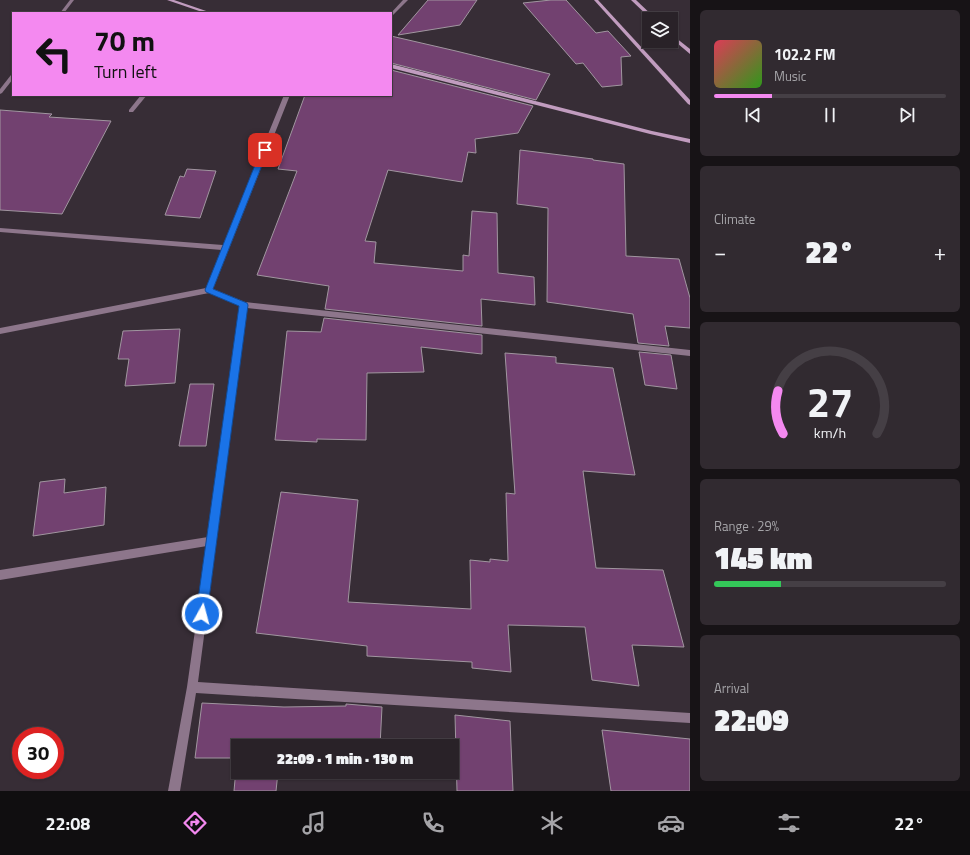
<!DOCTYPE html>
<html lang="en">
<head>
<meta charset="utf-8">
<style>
  body { margin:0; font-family:"Titillium Web",sans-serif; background:#312a30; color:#f1f3f6; height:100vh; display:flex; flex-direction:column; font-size:15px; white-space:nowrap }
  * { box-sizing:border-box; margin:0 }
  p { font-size:13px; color:#a5a4a8 }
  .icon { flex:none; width:22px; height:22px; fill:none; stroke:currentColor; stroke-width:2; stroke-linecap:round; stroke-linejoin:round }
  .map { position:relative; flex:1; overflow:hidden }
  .drawer { display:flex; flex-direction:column; gap:10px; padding:10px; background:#171316; width:280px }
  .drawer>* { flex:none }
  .hud { position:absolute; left:12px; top:12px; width:380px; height:84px; border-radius:0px; box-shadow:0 1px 3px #0004,0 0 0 1px #453f45; background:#f489f0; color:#111; overflow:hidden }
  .buttons { position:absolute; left:642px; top:12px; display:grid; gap:8px }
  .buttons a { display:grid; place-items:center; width:36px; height:36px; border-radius:0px; background:#292228; box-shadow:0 1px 3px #0004,0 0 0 1px #453f45; font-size:20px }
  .speed { position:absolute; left:12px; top:727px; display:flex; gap:8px; font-size:20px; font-weight:700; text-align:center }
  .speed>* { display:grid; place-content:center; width:52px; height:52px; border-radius:50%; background:#292228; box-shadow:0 1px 3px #0004,0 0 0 1px #453f45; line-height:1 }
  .speed .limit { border:6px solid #d22; background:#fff; color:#111 }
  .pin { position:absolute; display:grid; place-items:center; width:34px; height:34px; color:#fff; margin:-17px; border-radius:8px; box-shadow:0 2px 6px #0006 }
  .me { position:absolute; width:44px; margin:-22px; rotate:7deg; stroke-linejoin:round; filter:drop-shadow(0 0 3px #0008) }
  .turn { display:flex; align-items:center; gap:14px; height:84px; padding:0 16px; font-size:18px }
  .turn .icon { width:52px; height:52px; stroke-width:2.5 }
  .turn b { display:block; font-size:28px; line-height:34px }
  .big { font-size:30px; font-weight:800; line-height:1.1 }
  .drawer .tile { flex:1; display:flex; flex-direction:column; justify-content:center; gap:6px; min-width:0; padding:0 14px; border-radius:6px; background:#312a30 }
  .drawer .dial { align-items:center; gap:0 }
  .dial svg { height:104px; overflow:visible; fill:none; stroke:#453f45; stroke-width:7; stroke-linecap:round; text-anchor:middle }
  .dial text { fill:#f1f3f6; stroke:none }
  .song { display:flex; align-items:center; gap:12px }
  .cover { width:48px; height:48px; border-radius:6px; background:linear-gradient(135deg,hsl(350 70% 55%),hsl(110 70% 35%)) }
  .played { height:4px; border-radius:2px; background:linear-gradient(90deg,#f489f0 25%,#453f45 25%) }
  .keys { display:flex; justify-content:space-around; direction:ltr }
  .heat { display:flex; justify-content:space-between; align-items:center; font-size:22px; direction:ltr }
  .charge { height:6px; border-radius:3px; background:linear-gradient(90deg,#34c759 29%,#453f45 0) }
  .trip { position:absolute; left:231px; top:739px; width:228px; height:40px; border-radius:0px; background:#292228; box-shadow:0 1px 3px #0004,0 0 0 1px #453f45; font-weight:800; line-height:40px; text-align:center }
  .menu { display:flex; height:64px; justify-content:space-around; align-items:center; background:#100e10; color:#a5a4a8 }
  .menu .icon { width:28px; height:28px }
  .menu .active { color:#f489f0 }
  .menu b { font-size:18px; color:#f1f3f6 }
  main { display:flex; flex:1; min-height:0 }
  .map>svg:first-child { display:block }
</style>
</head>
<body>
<main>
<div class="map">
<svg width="690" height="791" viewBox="0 0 690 791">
  <rect width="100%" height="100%" fill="#372d36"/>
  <!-- building -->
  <g fill="#724170" stroke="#a196a0">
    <path d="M428,0h49l-17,25 -62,10z"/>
    <path d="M551,0h15l30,33 12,-2 23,25 -10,1 1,28 -20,2 -19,-24 -7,1 -53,-61z"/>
    <path d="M391,36l65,15 94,23 -14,26 -145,-37z"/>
    <path d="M391,70l142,36 -15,27 -43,6 1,14 -8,-1 -6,30 -74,-12 -23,71 11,1 -2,21 89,8v-16l6,1 3,-45 25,2 1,60 36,4 1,28 -54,-6 1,27 -157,-17 4,-23 -72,-11 40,-104 -19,-2 27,-74h86z"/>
    <path d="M0,110l52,4 -3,3 62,4 -49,93 -62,-4z"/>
    <path d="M520,150l73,9v1l31,4 2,92 53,3 11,39v30l-25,-2 4,20 -31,-3 -5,-29 -86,-12 1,-94 -31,-4z"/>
    <path d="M187,169l29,2 -16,47 -35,-3 15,-39 4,1z"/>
    <path d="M324,318l158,17v19l-61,-7 3,25 -57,1 -1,67 -49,-1v3l-42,-2 12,-109 34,1z"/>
    <path d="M180,329l-5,54 -50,3 4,-27h-11l5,-28z"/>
    <path d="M639,352l32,3 6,34 -32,-4z"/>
    <path d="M505,353l51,4v6l57,5 22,107 -52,-4 13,97 67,2 21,77 -52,-2 7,41 -47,-6 -7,-53 -77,-2 3,47 -39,-4v-6l-105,-6v-10l-111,-13 25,-141 77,8 -10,102 123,7 -1,-49 20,2v-3l18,2 -2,-68 9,1z"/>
    <path d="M190,384h24l-8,62h-27z"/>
    <path d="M65,479l-1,14 42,-6 -2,38 -71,11 7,-54z"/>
    <path d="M202,703l82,4 62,-1v-2l36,3 -2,39h-142v26h40l-2,19h-42l3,-33h-42z"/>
    <path d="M455,715l55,6 3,70h-56z"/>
    <path d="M602,730l88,9v52h-79z"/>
  </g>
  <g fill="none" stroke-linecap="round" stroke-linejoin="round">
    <!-- street -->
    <g fill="#8d768b" fill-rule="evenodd">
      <path d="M70,0h4l-10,13h-4z"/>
      <path d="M403,0h5l-17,17v-4z"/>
      <path d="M13,74v5l-11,14 -2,1v-5l11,-14z"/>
      <path d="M141,95h6l-14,17h-4v-2z"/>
      <path d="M284,95h6l-77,194 32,13 445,48v6l-443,-48 -49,374 492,31v10l-494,-30 -16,98h-12l19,-104 20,-141 -207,34v-10l208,-33 32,-231 -31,-13 -209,41v-6l206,-40 16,-38 -222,-18v-4l223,17z"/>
    </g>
    <!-- secondary -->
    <g fill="#c19cbf" fill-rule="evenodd">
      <path d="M167,0h7l38,13h-7z"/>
      <path d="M594,0h4l92,100v5l-2,-1z"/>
      <path d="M631,0h5l20,19h-5z"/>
      <path d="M671,34l19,15v5l-19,-16z"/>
      <path d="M391,64l261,67 38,8v4l-40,-9 -259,-66z"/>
    </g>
  </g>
  <!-- route -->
  <path fill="#1a73e8" stroke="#114b97" d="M265,148l3,2 -55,139 34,14 1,2 -41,309 -1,4 -4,2 -4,-2 -2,-4 43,-308 -33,-14 -1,-2 56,-140z"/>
</svg>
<div class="buttons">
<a><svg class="icon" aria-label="layers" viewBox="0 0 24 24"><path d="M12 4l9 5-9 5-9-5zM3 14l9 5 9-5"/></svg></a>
</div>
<div class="speed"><div class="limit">30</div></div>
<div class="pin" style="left:265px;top:150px;background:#d93025"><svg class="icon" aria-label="arrive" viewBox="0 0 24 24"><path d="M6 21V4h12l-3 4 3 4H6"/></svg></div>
<svg class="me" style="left:202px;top:614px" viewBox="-20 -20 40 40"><circle r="17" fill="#1a73e8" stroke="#fff" stroke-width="3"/><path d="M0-11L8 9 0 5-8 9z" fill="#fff"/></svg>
<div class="trip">22:09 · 1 min · 130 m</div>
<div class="hud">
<div class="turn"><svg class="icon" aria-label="left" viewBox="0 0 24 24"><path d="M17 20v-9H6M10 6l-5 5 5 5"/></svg><div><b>70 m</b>Turn left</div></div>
</div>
</div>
<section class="drawer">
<div class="tile">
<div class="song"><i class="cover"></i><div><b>102.2 FM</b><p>Music</p></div></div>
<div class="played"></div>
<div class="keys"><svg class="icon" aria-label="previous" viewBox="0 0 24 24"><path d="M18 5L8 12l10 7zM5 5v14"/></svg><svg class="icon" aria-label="pause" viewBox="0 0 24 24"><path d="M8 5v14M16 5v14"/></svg><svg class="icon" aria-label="next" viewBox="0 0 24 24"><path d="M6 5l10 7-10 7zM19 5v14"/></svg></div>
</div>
<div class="tile"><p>Climate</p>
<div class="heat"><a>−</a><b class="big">22°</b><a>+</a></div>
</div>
<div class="tile dial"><svg viewBox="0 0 100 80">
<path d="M14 69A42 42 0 1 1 86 69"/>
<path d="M14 69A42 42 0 0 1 10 36" stroke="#f489f0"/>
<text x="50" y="56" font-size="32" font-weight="700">27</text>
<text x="50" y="72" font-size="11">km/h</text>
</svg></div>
<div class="tile"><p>Range · 29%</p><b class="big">145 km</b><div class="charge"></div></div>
<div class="tile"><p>Arrival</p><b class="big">22:09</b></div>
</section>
</main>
<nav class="menu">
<b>22:08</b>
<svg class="icon active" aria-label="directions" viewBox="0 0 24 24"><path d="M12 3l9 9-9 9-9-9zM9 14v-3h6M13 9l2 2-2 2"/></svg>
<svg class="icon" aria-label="music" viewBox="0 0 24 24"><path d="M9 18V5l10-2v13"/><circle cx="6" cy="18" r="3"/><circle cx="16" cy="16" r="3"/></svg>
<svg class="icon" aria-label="phone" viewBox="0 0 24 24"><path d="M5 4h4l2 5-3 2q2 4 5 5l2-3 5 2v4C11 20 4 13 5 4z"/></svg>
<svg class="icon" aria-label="climate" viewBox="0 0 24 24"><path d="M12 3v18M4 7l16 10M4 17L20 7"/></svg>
<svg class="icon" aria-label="car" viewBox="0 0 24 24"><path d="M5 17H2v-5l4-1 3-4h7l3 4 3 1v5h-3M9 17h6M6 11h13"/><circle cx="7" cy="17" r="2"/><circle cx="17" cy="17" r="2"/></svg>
<svg class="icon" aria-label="filters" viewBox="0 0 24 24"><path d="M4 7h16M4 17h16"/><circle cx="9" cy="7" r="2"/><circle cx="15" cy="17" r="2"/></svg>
<b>22°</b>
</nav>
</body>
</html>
